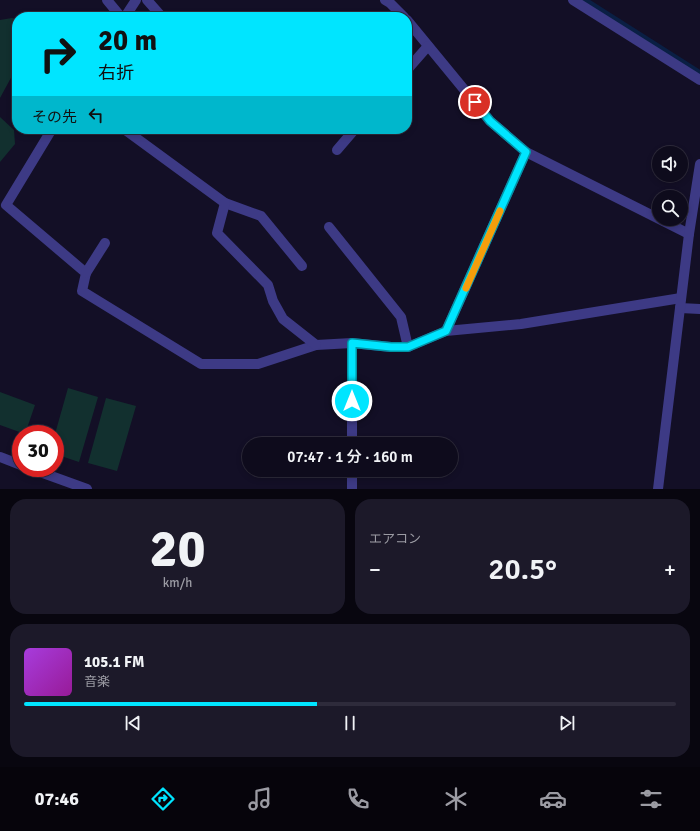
<!DOCTYPE html>
<html lang="ja">
<head>
<meta charset="utf-8">
<style>
  body { margin:0; font-family:Signika,"Noto Sans JP",sans-serif; background:#1c1929; color:#f1f3f6; height:100vh; display:flex; flex-direction:column; font-size:15px; white-space:nowrap }
  * { box-sizing:border-box; margin:0 }
  p { font-size:13px; color:#9b9ba3 }
  .icon { flex:none; width:22px; height:22px; fill:none; stroke:currentColor; stroke-width:2; stroke-linecap:round; stroke-linejoin:round }
  .map { position:relative; height:489px; overflow:hidden }
  .panel { display:flex; flex-direction:column; gap:10px; padding:10px; background:#08060f; flex:1 }
  .panel>* { flex:none }
  .top-card { position:absolute; left:12px; top:12px; width:400px; height:122px; border-radius:16px; box-shadow:0 2px 6px #0003,0 0 0 1px #2e2b3b; background:#00e5ff; color:#111; overflow:hidden }
  .buttons { position:absolute; left:652px; top:146px; display:grid; gap:8px }
  .buttons a { display:grid; place-items:center; width:36px; height:36px; border-radius:50%; background:#0e0b1c; box-shadow:0 2px 6px #0003,0 0 0 1px #2e2b3b; font-size:20px }
  .speed { position:absolute; left:12px; top:425px; display:flex; gap:8px; font-size:20px; font-weight:700; text-align:center }
  .speed>* { display:grid; place-content:center; width:52px; height:52px; border-radius:50%; background:#0e0b1c; box-shadow:0 2px 6px #0003,0 0 0 1px #2e2b3b; line-height:1 }
  .speed .limit { border:6px solid #d22; background:#fff; color:#111 }
  .pin { position:absolute; display:grid; place-items:center; width:34px; height:34px; color:#fff; margin:-17px; border:2px solid #fff; border-radius:50%; box-shadow:0 1px 4px #0007 }
  .me { position:absolute; width:44px; margin:-22px; rotate:0deg; stroke-linejoin:round; filter:drop-shadow(0 0 3px #0008) }
  .turn { display:flex; align-items:center; gap:14px; height:84px; padding:0 20px; font-size:18px }
  .turn .icon { width:52px; height:52px; stroke-width:2.5 }
  .turn b { display:block; font-size:28px; line-height:34px }
  .then { display:flex; align-items:center; height:38px; padding:0 20px; background:#0003; gap:8px; font-size:15px }
  .big { font-size:30px; font-weight:600; line-height:1.1 }
  .panel .card { flex:1; display:flex; flex-direction:column; justify-content:center; gap:6px; min-width:0; padding:0 14px; border-radius:16px; background:#1c1929 }
  .panel .dial { align-items:center; gap:0 }
  .dial b { font-size:52px; line-height:1 }
  .song { display:flex; align-items:center; gap:12px }
  .cover { width:48px; height:48px; border-radius:6px; background:linear-gradient(135deg,hsl(280 70% 55%),hsl(300 70% 35%)) }
  .played { height:4px; border-radius:2px; background:linear-gradient(90deg,#00e5ff 45%,#2e2b3b 45%) }
  .keys { display:flex; justify-content:space-around; direction:ltr }
  .heat { display:flex; justify-content:space-between; align-items:center; font-size:22px; direction:ltr }
  .panel .tiles { flex:1; display:grid; gap:10px; grid-template-columns:1fr 1fr }
  .card:last-child { grid-column:span 2 }
  .trip { position:absolute; left:242px; top:437px; width:216px; height:40px; border-radius:20px; background:#0e0b1c; box-shadow:0 2px 6px #0003,0 0 0 1px #2e2b3b; font-weight:600; line-height:40px; text-align:center }
  .tab-bar { display:flex; height:64px; justify-content:space-around; align-items:center; background:#06040b; color:#9b9ba3 }
  .tab-bar .icon { width:28px; height:28px }
  .tab-bar .active { color:#00e5ff }
  .tab-bar b { font-size:18px; color:#f1f3f6 }
  .map>svg:first-child { display:block }
</style>
</head>
<body>
<div class="map">
<svg width="700" height="489" viewBox="0 0 700 489">
  <rect width="100%" height="100%" fill="#130f26"/>
  <!-- green -->
  <g fill="#12302f">
    <path d="M12,18l5,1v53l-4,2 -13,24v-78z"/>
    <path d="M0,117l14,13 1,14 -15,18z"/>
    <path d="M68,388l30,9 -19,65 -24,-8v-20z"/>
    <path d="M0,392l35,13 -10,29 -25,-9z"/>
    <path d="M106,398l30,8 -19,65 -29,-8z"/>
  </g>
  <g fill="none" stroke-linecap="round" stroke-linejoin="round">
    <!-- stream -->
    <path stroke="#0a1f44" stroke-width="5.5" d="M585,0l115,73"/>
    <!-- minor -->
    <g stroke="#3d3a85" stroke-width="10">
      <path d="M107,0l14,17"/>
      <path d="M147,0l15,17"/>
      <path d="M385,0l5,3 14,14"/>
      <path d="M573,0l127,80"/>
      <path d="M125,17l11,-17"/>
      <path d="M407,20l83,101 36,31 163,82"/>
      <path d="M407,70l21,-24"/>
      <path d="M52,129l-46,76 80,68 -4,18 119,73h57l58,-19 36,-2 39,4h17l38,-16 75,-7 160,-26"/>
      <path d="M124,129l101,74 36,13 41,50"/>
      <path d="M337,150l18,-21"/>
      <path d="M225,203l-8,30 51,52 5,16 10,18 33,26"/>
      <path d="M329,227l72,90 7,30"/>
      <path d="M86,273l19,-30"/>
      <path d="M680,308l20,1"/>
      <path d="M446,331l80,-179"/>
      <path d="M352,343v101"/>
      <path d="M0,457l21,8"/>
      <path d="M29,468l58,21"/>
      <path d="M352,470v19"/>
      <path d="M658,489l31,-255 11,-70"/>
    </g>
  </g>
  <g fill="none" stroke-linecap="round" stroke-linejoin="round">
    <defs>
      <path id="route" d="M352,401v-58l39,4h17l38,-16 80,-179 -36,-31 -15,-19"/>
    </defs>
    <!-- route casing -->
    <use href="#route" stroke="#0095a6" stroke-width="10"/>
    <!-- route -->
    <use href="#route" stroke="#00e5ff" stroke-width="7"/>
    <!-- slow -->
    <path stroke="#f59e0b" stroke-width="7" d="M466,288l34,-77"/>
  </g>
</svg>
<div class="buttons">
<a><svg class="icon" aria-label="sound" viewBox="0 0 24 24"><path d="M4 9h4l5-4v14l-5-4H4zM17 9q2 3 0 6"/></svg></a>
<a><svg class="icon" aria-label="search" viewBox="0 0 24 24"><circle cx="10" cy="10" r="6"/><path d="M15 15l6 6"/></svg></a>
</div>
<div class="speed"><div class="limit">30</div></div>
<div class="pin" style="left:475px;top:102px;background:#d93025"><svg class="icon" aria-label="arrive" viewBox="0 0 24 24"><path d="M6 21V4h12l-3 4 3 4H6"/></svg></div>
<svg class="me" style="left:352px;top:401px" viewBox="-20 -20 40 40"><circle r="17" fill="#00e5ff" stroke="#fff" stroke-width="3"/><path d="M0-11L8 9 0 5-8 9z" fill="#fff"/></svg>
<div class="trip">07:47 · 1 分 · 160 m</div>
<div class="top-card">
<div class="turn"><svg class="icon" aria-label="right" viewBox="0 0 24 24"><path d="M7 20v-9h11M14 6l5 5-5 5"/></svg><div><b>20 m</b>右折</div></div>
<div class="then">その先<svg class="icon" aria-label="left" viewBox="0 0 24 24"><path d="M17 20v-9H6M10 6l-5 5 5 5"/></svg></div>
</div>
</div>
<section class="panel">
<div class="tiles">
<div class="card dial"><b>20</b><p>km/h</p></div>
<div class="card"><p>エアコン</p>
<div class="heat"><a>−</a><b class="big">20.5°</b><a>+</a></div>
</div>
<div class="card">
<div class="song"><i class="cover"></i><div><b>105.1 FM</b><p>音楽</p></div></div>
<div class="played"></div>
<div class="keys"><svg class="icon" aria-label="previous" viewBox="0 0 24 24"><path d="M18 5L8 12l10 7zM5 5v14"/></svg><svg class="icon" aria-label="pause" viewBox="0 0 24 24"><path d="M8 5v14M16 5v14"/></svg><svg class="icon" aria-label="next" viewBox="0 0 24 24"><path d="M6 5l10 7-10 7zM19 5v14"/></svg></div>
</div>
</div>
</section>
<nav class="tab-bar">
<b>07:46</b>
<svg class="icon active" aria-label="directions" viewBox="0 0 24 24"><path d="M12 3l9 9-9 9-9-9zM9 14v-3h6M13 9l2 2-2 2"/></svg>
<svg class="icon" aria-label="music" viewBox="0 0 24 24"><path d="M9 18V5l10-2v13"/><circle cx="6" cy="18" r="3"/><circle cx="16" cy="16" r="3"/></svg>
<svg class="icon" aria-label="phone" viewBox="0 0 24 24"><path d="M5 4h4l2 5-3 2q2 4 5 5l2-3 5 2v4C11 20 4 13 5 4z"/></svg>
<svg class="icon" aria-label="climate" viewBox="0 0 24 24"><path d="M12 3v18M4 7l16 10M4 17L20 7"/></svg>
<svg class="icon" aria-label="car" viewBox="0 0 24 24"><path d="M5 17H2v-5l4-1 3-4h7l3 4 3 1v5h-3M9 17h6M6 11h13"/><circle cx="7" cy="17" r="2"/><circle cx="17" cy="17" r="2"/></svg>
<svg class="icon" aria-label="filters" viewBox="0 0 24 24"><path d="M4 7h16M4 17h16"/><circle cx="9" cy="7" r="2"/><circle cx="15" cy="17" r="2"/></svg>
</nav>
</body>
</html>
